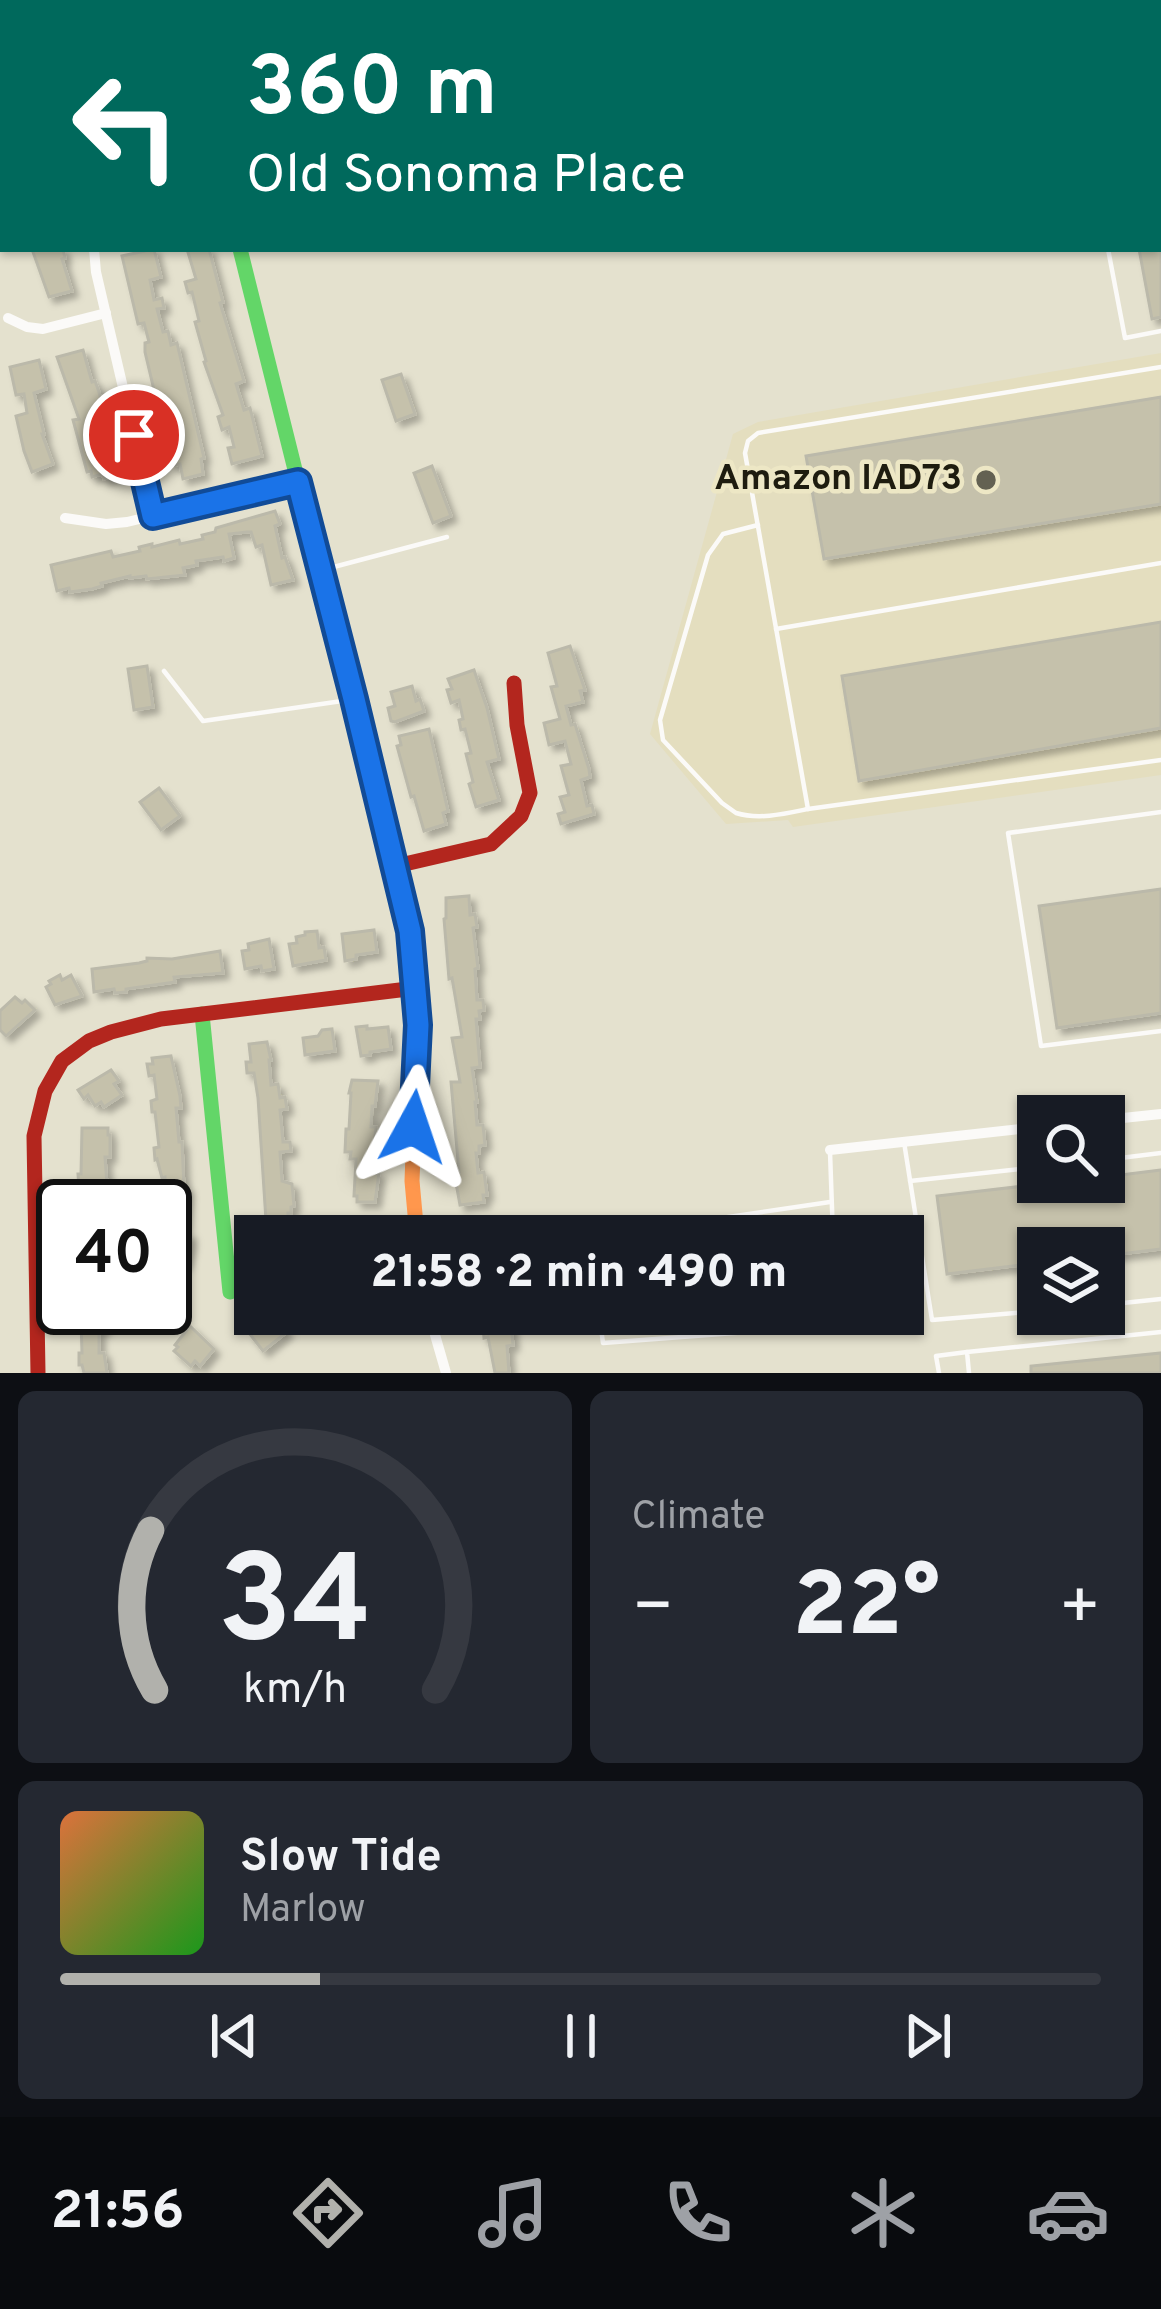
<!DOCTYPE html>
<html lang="en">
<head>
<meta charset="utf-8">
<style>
  body { margin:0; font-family:Overpass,sans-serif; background:#242831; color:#f1f3f6; height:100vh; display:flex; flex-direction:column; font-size:45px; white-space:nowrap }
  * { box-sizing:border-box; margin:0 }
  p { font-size:39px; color:#9ea1a6 }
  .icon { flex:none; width:66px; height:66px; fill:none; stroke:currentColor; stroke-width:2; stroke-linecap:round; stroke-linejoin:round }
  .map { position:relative; height:1373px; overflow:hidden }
  .sheet { display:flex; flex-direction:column; gap:18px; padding:18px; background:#0d0f14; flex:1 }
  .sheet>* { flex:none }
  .guide { position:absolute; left:0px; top:0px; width:1161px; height:252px; box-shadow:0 3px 9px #0004; background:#00695c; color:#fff; overflow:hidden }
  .controls { position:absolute; left:1017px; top:1095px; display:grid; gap:24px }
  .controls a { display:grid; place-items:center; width:108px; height:108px; border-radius:0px; background:#171b24; box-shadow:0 3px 9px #0004; font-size:60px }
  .speed { position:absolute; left:36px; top:1179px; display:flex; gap:24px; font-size:60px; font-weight:700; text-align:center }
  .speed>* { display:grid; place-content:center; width:156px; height:156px; border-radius:50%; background:#171b24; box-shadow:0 3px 9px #0004; line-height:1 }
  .speed .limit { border:6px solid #111; border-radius:18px; background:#fff; color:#111 }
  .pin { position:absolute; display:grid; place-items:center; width:102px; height:102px; color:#fff; margin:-51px; border:6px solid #fff; border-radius:50%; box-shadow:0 3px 12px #0007 }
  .me { position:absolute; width:132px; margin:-66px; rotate:5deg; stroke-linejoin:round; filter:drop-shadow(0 0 9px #0008) }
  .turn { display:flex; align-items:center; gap:42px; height:252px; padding:0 48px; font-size:54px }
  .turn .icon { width:156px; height:156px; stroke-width:2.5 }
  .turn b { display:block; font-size:84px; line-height:102px }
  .big { font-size:90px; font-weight:800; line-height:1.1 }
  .sheet .card { flex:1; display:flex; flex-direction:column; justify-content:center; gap:18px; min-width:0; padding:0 42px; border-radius:18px; background:#242831 }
  .sheet .dial { align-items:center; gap:0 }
  .dial svg { height:312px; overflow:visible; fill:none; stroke:#363941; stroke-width:7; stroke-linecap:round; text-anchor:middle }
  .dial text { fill:#f1f3f6; stroke:none }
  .song { display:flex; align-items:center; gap:36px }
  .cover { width:144px; height:144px; border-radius:18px; background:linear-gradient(135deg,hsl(20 70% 55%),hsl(120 70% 35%)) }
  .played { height:12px; border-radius:6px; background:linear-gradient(90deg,#b1b1ac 25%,#363941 25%) }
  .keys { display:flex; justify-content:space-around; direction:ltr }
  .heat { display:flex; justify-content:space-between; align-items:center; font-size:66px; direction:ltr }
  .sheet .tiles { flex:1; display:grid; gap:18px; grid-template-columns:1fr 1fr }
  .card:last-child { grid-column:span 2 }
  .trip { position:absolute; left:234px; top:1215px; width:690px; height:120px; border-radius:0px; background:#171b24; box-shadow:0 3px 9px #0004; font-weight:800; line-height:120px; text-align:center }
  .tabs { display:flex; height:192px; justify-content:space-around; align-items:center; background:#090b0e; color:#9ea1a6 }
  .tabs .icon { width:84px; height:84px }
  .tabs .current { color:#b1b1ac }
  .tabs b { font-size:54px; color:#f1f3f6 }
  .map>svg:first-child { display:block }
</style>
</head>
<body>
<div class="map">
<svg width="1161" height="1373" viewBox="0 0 1161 1373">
  <defs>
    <filter id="shadow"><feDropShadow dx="5.5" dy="5.5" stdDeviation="3" flood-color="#0004"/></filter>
  </defs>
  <rect width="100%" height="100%" fill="#e4e1ce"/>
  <!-- built -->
  <path fill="#e4debf" d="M1161,353v422l-368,52 -5,-7 -62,4 -76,-90 83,-300 25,-12z"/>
  <!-- building -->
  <g fill="#c5c1ab" stroke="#bbb9aa" stroke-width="3" filter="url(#shadow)">
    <path d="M36,249h27l2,9 -3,1 10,32 -23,6 -16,-45z"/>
    <path d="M154,249l7,28 -11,3 4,20 8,-2 2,10 -7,1 6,23 5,-1 3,14 6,-2 27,115 -3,1 2,15 -20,5 -3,-15 -8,2 -27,-114v-9l4,-1 -5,-19 -6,1 -16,-68z"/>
    <path d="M187,249h22l14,53 -3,1 24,78 -8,3 8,26 6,-2 12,48 -30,8 -4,-16 6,-1 -5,-20 -7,3 -4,-13 5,-2 -19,-53 2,-1 -11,-39 4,-1 -7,-29 -4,1 -3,-11 11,-3z"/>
    <path d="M1139,249h22v68l-9,2z"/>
    <path d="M83,350l9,32 3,-1 4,11 18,78v5l-13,4 -2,-5 -10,3 -1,-6 -4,1 -14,-52 6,-1 -22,-62z"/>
    <path d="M39,360l7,29 -12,4 10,41h-2l11,30 -21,8 -8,-21 -8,-35 11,-3 -3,-19 -8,1 -6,-28z"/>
    <path d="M401,374l14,40 -19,7 -14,-41z"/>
    <path d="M1161,397v107l-337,55 -18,-103z"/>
    <path d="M432,466l19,50 -18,7 -19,-50z"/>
    <path d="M275,511l5,13 -5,2 7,32 3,-1 8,23 -22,5 -9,-40 -6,2 -5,-15h-4l-18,2 5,24 -10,3 -1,-4 -27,4 1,4 -14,3 2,7 -38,4 -1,-3 -16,2v-2l-29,7 1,3 -10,3 -22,3 -1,-4 -12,3 -6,-26 60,-14 2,6 27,-6 -1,-4 13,-3v3l27,-7 1,4 23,-5 -1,-4 13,-3 1,-4z"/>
    <path d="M1161,622v106l-302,53 -17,-105z"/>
    <path d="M570,646l15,44 -5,1 3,11 -17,4 5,19 4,-1 14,45 1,8 -9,3 6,26 5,-1 2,9 -33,10 -3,-10 7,-2 -5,-15 9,-2 -8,-29 10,-2 -6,-23 -16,4 -5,-22 16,-4 -9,-32 6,-1 -9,-33z"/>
    <path d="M147,666l6,41 -19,3 -6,-41z"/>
    <path d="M474,670l13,38 12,51 -12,3 12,38 -23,7 -7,-23 4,-2 -7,-28 5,-1 -6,-24 -4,1 -2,-10 4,-1 -4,-19 -8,3 -4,-13 5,-1 -4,-10z"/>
    <path d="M412,686l4,15 4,-2 4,12 -29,11 -4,-1 -3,-13 7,-2 -4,-14z"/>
    <path d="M429,729l19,82 -5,2 3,11 -22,7 -10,-35 -3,1 -14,-51 4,-1 -2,-9z"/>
    <path d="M159,788l21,28 -19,14 -21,-28z"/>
    <path d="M1161,889v124l-104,15 -18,-122z"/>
    <path d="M469,896l1,19 5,-1 2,13 -4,1 5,40 -3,1 2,31h6l1,10 -5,1 1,8h-4l4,48 -8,1 5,34h-2l2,23h6l2,20 -6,1v7h-3l2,20 6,-1 3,23h-4l1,7 -24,3 -6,-33h5l-8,-90h9l-8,-44 10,-1 -10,-59 -3,1 -5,-60 2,-1v-20z"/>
    <path d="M374,930l3,22 -21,3v4l-11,2 -3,-27z"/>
    <path d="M317,931l2,17 5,-1 2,13 -33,6 -4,-22 8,-1 -1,-6 9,-2v-3z"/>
    <path d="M269,939l5,30 -12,2 -1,-5 -16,3 -3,-18 7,-1 -1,-6z"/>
    <path d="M220,951l3,22 -49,4 1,5 -49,7v3l-11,1 -1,-4 -20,3 -2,-23 47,-6 8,-2v-3l25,1z"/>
    <path d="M60,975l2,5 9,-5 11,21 -27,9 -9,-18 5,-3 -2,-3z"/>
    <path d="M15,997l7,6 3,-3 10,10 -29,26 -6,-6v-19z"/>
    <path d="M367,1026v3l21,-2 3,22 -21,3v3l-9,1 -5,-29z"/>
    <path d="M332,1029l3,22 -30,4 -2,-17 15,-2 4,-6z"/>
    <path d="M267,1042l4,18h-2l2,25 7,-1 2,14 5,-1 2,12 -7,1 3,32h7l1,9 -11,1 2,29 10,3 2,22 -3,1v6h-3l1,23h-22l-9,-138 -4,-25h-7l-1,-11h5l-2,-18z"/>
    <path d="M171,1056l9,40 1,12h-5l3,34h3l2,46h3l-5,46h8v10l-5,20 -16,1 -4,-88 -3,1 -5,-19 -2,1 -1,-12 5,-1 -4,-35h-3l-1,-11 6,-2 -3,-24 -5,1 -2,-12h6l-1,-6z"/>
    <path d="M111,1070l8,11 -5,3 8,11 -18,12 -3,-5 -6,4 -7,-11 -4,4 -6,-9z"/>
    <path d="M352,1080l26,1 -3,25h-3l-1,21h5l-5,47 8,-1 -4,29h-18v-6h-3l2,-37h-6l1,-7h-6l1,-23h3l2,-36h-2z"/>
    <path d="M82,1128h26v7h2v22h-5l3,41h-3v7l-25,1 -2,-32h3z"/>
    <path d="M1161,1170v79l-57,7v-8h-66v15l-91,11 -10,-78 122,-14h45v-5z"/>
    <path d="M76,1308h23v10h5v11h-5v24h5l3,20h-23l-2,-8h-3v-12h3l-1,-33h-5z"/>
    <path d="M482,1314h28l3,31 -6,1 2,27h-14l-7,-36 -4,1z"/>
    <path d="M272,1315l15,17 -24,19 -14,-18z"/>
    <path d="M190,1326l24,23 -14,17 -5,-5 -4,5 -17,-15 4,-4 -3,-2z"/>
    <path d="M1161,1353v20h-130v-7z"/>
  </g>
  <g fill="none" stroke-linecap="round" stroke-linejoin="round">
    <!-- lane -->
    <g stroke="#fbfaf8" stroke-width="4.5">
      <path d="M1158,96l3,-1"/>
      <path d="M1108,249l17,89 36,-7"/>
      <path d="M1161,367l-403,66 -10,8 -3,12 63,356 353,-49"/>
      <path d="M758,525l-35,9 -15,21 -48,165 3,20 59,63 14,10c23,7 48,1 72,-4"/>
      <path d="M326,569l121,-32"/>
      <path d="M776,629l385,-66"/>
      <path d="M164,671l39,50 146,-21"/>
      <path d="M1161,812l-153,21 33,213 120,-15"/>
      <path d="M904,1142l28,178 106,-9"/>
      <path d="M830,1152l3,84"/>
      <path d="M1104,1160l57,-7"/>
      <path d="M910,1181l128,-14"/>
      <path d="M616,1236l10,-4 204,-30"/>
      <path d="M1104,1305l57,-6"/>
      <path d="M599,1314l4,29 237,-18 -1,-11"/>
      <path d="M939,1373l-3,-17 31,-4"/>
      <path d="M969,1373l-2,-21 194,-20"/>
    </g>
    <!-- street -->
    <g stroke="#fbfaf8" stroke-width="10">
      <path d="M180,0l1,3"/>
      <path d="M94,249l2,23 57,244"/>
      <path d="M8,318l19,9 16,2 63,-16"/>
      <path d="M65,518l41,6 21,-2 171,-41"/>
      <path d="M1104,1120l57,-6"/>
      <path d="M830,1150l208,-23"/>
      <path d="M429,1314l17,59"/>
    </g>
    <!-- fast -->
    <g stroke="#63d668" stroke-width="15">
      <path d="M240,249l170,682 8,94 -2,50"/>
      <path d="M202,1014l28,278"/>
    </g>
    <!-- slow -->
    <path stroke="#ff974d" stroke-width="15" d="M416,1075l-4,106 5,55"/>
    <!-- jam -->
    <g stroke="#b3261e" stroke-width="15">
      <path d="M396,866l95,-22 30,-28 9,-23 -13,-68 -3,-42"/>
      <path d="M38,1373l-4,-237 11,-45 17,-30 27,-20 22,-9 50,-13 255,-31"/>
    </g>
  </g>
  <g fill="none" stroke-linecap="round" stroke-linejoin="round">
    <defs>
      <path id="route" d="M134,435l19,81 145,-34 56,217 56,232 8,94 -5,102"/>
    </defs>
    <!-- route casing -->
    <use href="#route" stroke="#114b97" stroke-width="30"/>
    <!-- route -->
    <use href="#route" stroke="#1a73e8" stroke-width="21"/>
  </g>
  <!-- markers -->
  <circle fill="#636152" stroke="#ede7c5" stroke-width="4.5" cx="986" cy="480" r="12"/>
  <g text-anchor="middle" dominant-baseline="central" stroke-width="9" stroke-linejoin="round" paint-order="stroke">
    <!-- poi labels -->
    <g font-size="36" font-weight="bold" fill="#1e1c0f" stroke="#ede7c5" text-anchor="end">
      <text x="962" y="480">Amazon IAD73</text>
    </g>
  </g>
</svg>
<div class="controls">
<a><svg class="icon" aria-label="search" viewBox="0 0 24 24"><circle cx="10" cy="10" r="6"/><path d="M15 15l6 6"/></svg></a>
<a><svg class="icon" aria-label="layers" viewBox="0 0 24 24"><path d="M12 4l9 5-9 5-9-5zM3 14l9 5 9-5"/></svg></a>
</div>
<div class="speed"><div class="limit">40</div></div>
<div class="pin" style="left:134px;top:435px;background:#d93025"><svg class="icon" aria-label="arrive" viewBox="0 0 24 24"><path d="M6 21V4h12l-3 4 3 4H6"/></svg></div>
<svg class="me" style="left:413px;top:1127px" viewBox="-20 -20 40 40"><path d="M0-17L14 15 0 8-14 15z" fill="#1a73e8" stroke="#fff" stroke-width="4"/></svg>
<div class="trip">21:58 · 2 min · 490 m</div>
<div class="guide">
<div class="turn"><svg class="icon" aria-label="left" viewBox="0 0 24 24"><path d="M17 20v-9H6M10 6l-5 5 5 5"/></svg><div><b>360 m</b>Old Sonoma Place</div></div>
</div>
</div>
<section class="sheet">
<div class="tiles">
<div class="card dial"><svg viewBox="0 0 100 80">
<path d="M14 69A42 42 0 1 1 86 69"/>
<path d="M14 69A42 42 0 0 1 13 28" stroke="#b1b1ac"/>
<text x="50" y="56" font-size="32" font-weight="700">34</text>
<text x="50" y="72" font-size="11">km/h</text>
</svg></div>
<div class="card"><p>Climate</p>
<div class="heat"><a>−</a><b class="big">22°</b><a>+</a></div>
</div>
<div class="card">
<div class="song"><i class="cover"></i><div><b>Slow Tide</b><p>Marlow</p></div></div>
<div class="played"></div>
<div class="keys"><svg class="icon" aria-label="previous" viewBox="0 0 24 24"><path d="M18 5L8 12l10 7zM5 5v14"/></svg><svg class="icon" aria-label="pause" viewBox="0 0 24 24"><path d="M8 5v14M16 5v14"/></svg><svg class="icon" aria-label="next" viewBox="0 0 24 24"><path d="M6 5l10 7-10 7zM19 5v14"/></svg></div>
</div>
</div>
</section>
<nav class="tabs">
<b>21:56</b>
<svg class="icon current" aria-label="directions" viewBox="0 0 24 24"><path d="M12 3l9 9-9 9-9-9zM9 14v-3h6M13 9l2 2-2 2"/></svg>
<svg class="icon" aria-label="music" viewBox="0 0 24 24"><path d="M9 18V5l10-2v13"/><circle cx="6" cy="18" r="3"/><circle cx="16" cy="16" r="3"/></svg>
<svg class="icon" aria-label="phone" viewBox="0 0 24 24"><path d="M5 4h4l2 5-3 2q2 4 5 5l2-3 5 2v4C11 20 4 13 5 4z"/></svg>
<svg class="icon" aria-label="climate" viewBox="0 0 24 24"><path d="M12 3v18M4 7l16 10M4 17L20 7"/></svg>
<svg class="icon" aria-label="car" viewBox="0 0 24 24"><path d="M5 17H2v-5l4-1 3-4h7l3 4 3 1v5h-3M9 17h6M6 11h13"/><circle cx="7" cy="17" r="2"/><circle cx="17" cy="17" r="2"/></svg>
</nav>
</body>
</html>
